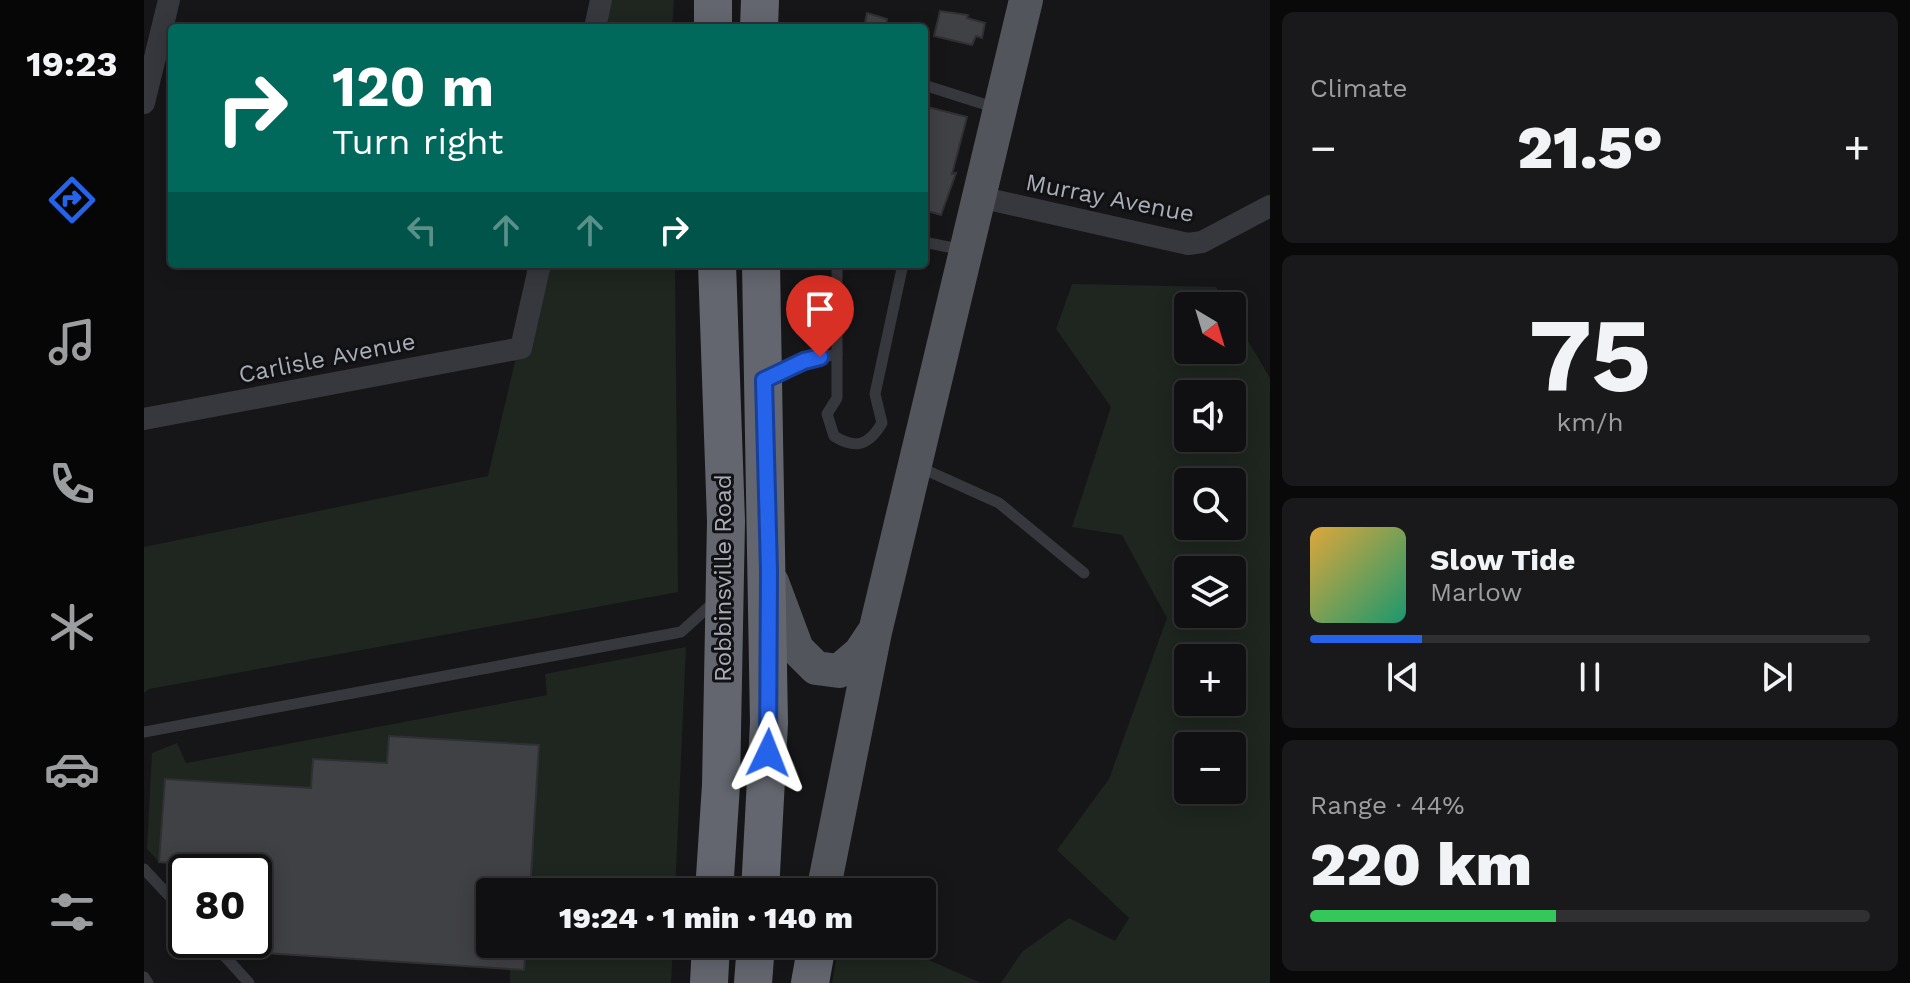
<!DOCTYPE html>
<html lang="en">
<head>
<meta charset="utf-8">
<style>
  body { margin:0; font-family:"Work Sans",sans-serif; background:#19191b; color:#f1f3f6; height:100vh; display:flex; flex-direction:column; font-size:30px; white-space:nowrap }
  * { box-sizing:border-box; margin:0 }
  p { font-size:26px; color:#9c9d9f }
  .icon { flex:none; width:44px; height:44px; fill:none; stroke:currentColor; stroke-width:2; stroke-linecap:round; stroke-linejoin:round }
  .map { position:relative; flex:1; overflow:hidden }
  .panel { display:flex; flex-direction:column; gap:12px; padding:12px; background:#09090a; width:640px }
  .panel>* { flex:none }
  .top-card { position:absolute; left:24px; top:24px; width:760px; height:244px; border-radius:8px; box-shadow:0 4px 20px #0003,0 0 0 2px #303032; background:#00695c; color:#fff; overflow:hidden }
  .needle { width:52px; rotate:142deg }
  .controls { position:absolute; left:1030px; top:292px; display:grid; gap:16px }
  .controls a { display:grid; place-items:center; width:72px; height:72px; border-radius:8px; background:#101012; box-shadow:0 4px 20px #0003,0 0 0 2px #303032; font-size:40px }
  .speed { position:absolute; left:24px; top:854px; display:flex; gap:16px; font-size:40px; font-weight:700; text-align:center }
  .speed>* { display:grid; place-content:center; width:104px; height:104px; border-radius:50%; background:#101012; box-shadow:0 4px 20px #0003,0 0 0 2px #303032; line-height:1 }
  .speed .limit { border:4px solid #111; border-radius:12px; background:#fff; color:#111 }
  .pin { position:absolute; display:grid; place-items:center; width:68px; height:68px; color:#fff; margin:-82px -34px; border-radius:50% 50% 50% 0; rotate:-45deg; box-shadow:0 0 8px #0007 }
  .pin .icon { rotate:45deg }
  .me { position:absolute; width:88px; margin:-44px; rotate:2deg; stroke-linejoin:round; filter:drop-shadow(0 0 6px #0008) }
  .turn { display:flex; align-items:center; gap:28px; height:168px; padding:0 32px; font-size:36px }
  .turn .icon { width:104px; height:104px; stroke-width:2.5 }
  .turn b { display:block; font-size:56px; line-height:68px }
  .lanes { display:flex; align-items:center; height:76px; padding:0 32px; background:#0003; justify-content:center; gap:40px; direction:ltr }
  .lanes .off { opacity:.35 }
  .big { font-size:60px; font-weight:800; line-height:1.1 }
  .panel .card { flex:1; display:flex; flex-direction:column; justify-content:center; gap:12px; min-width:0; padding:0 28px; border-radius:12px; background:#19191b }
  .panel .dial { align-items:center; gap:0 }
  .dial b { font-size:104px; line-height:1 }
  .song { display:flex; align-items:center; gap:24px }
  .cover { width:96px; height:96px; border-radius:12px; background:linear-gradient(135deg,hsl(40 70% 55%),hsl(160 70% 35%)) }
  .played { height:8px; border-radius:4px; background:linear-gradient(90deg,#2563eb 20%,#303032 20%) }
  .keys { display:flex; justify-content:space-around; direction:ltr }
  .heat { display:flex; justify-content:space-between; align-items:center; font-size:44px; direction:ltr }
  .charge { height:12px; border-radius:6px; background:linear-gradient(90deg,#34c759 44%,#303032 0) }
  .trip { position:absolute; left:332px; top:878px; width:460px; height:80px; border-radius:8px; background:#101012; box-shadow:0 4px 20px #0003,0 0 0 2px #303032; font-weight:800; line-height:80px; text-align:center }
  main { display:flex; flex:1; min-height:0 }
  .tab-bar { display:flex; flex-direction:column; width:144px; justify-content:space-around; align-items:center; background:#060607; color:#9c9d9f }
  .tab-bar .icon { width:56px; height:56px }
  .tab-bar .selected { color:#2563eb }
  .tab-bar b { font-size:36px; color:#f1f3f6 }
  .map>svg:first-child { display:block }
</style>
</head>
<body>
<main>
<nav class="tab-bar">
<b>19:23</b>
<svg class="icon selected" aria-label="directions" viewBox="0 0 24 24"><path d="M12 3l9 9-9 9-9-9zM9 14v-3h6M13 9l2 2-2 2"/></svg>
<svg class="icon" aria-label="music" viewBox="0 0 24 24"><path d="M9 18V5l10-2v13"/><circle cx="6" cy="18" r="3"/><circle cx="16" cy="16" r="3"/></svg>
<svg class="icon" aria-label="phone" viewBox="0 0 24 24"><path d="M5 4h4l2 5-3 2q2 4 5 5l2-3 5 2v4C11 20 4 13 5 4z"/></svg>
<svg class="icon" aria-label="climate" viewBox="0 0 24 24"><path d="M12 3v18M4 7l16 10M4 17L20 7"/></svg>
<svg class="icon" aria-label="car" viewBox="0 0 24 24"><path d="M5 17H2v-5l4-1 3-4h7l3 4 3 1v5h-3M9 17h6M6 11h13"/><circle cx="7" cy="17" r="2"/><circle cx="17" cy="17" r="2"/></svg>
<svg class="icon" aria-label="filters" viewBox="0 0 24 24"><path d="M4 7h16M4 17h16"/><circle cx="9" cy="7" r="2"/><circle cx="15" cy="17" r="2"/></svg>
</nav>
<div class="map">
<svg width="1126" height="983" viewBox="0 0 1126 983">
  <rect width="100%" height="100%" fill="#161618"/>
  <!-- green -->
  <g fill="#1e261f" fill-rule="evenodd">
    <path d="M456,0h74l-2,28h-79z"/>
    <path d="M394,264h137l3,328 -529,97 -5,4v-146l344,-71z"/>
    <path d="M928,284l144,3 11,19h-39v44h44v-36l38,64v605h-269l21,-31 47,-34 46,23 14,-23 -72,-68 52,-71 58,-161 -45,-83 -50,-8 39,-120 -55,-78zM1044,394h44v44h-44zM1044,482h44v44h-44zM1088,570v44h-44v-44zM1088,658v44h-44v-44zM1088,746v44h-44v-44z"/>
    <path d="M542,647l-11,245h-145l9,-147 -150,-9 -2,27 -74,-4 -2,29 -146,-9 -6,83 -12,-13 5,-96 25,-10 9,20 361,-68 -2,-21z"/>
    <path d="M382,944h147l-2,39h-161v-14h14z"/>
    <path d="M695,944h53l89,39h-149z"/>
  </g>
  <!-- building -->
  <g fill="#404145" stroke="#303034" stroke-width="2">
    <path d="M796,11l28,4 -1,3 18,5 -3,15 -6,-2 -4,9 -38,-9z"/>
    <path d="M723,13l20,6 -2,9h-21z"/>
    <path d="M780,106l43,11 -15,57 4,-1 -15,42 -17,-5z"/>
    <path d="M245,736l150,9 -9,147h-40v52h36l-2,26 -259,-17 2,-28 -13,-1v-52h-58v-7l-37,-3 6,-83 146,9 2,-29 74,4z"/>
  </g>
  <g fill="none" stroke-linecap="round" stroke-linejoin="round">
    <!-- lane -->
    <g stroke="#37383d" stroke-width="11">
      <path d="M780,85l72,23"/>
      <path d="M780,242l39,8"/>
      <path d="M693,264v134l-10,16 7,22c22,14 35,9 48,-13l-7,-29 28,-130"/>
      <path d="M624,378l36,-17 33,-7"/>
      <path d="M775,467l80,36 85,70"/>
      <path d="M0,732l537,-100 33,-30"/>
      <path d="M0,869l42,45"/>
      <path d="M66,940l39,43"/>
      <path d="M0,977l4,6"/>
    </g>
    <!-- street -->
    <g stroke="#37383d" stroke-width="22">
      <path d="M451,28l6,-28"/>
      <path d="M0,103l25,-103"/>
      <path d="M835,197l209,47 14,-2 68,-36"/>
      <path d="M0,419l377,-71 19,-84"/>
    </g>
    <!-- primary -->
    <g stroke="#53555c" stroke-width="34">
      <path d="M628,582l25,67 19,19 23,3 21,-18 12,-18"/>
      <path d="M679,892l52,-260 151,-632"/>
    </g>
    <!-- highway -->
    <g stroke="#63666e" stroke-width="38">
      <path d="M569,28v-28"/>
      <path d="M615,28l1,-28"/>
      <path d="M570,892l7,-107 5,-264 -9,-257"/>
      <path d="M616,892l9,-169 -8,-459"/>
      <path d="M565,983l2,-39"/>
      <path d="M609,983l3,-39"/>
      <path d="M666,983l7,-39"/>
    </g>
  </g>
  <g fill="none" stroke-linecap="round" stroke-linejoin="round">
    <defs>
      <path id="route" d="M624,753l1,-182 -5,-191 40,-19 16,-4"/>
    </defs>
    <!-- route casing -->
    <use href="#route" stroke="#184099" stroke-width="20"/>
    <!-- route -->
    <use href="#route" stroke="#2563eb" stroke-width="14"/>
  </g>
  <g text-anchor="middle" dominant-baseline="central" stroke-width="6" stroke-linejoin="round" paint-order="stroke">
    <!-- street labels -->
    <g font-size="24" fill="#a8adb8" stroke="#111113">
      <text transform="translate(966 198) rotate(11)">Murray Avenue</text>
      <text transform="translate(183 358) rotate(-11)">Carlisle Avenue</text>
      <text transform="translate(579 578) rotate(-90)">Robbinsville Road</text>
    </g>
  </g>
</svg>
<div class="controls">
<a><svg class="needle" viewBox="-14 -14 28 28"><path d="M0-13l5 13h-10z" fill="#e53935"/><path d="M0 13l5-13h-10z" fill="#9c9d9f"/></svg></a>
<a><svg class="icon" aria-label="sound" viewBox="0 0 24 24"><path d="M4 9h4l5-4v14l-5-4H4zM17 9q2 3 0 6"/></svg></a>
<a><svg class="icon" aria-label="search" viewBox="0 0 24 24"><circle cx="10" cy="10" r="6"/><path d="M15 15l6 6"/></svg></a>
<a><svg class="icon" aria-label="layers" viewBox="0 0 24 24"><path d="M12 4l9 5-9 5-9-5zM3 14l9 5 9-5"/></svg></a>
<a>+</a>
<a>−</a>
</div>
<div class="speed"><div class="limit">80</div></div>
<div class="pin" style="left:676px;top:357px;background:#d93025"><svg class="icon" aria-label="arrive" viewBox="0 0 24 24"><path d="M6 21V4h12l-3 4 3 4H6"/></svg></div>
<svg class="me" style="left:624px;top:753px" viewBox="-20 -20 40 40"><path d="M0-17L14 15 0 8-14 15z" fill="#2563eb" stroke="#fff" stroke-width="4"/></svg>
<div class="trip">19:24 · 1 min · 140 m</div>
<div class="top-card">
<div class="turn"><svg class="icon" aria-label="right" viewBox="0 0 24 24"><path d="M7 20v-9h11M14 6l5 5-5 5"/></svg><div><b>120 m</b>Turn right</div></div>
<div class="lanes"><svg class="icon off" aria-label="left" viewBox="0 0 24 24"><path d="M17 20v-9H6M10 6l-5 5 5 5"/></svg><svg class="icon off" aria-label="ahead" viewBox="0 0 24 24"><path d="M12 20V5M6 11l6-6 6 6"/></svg><svg class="icon off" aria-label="ahead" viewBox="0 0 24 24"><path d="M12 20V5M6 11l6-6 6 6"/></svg><svg class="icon" aria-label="right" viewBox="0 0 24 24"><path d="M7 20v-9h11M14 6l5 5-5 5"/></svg></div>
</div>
</div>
<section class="panel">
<div class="card"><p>Climate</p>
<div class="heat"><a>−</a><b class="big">21.5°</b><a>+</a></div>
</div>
<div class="card dial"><b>75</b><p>km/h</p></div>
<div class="card">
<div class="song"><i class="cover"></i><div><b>Slow Tide</b><p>Marlow</p></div></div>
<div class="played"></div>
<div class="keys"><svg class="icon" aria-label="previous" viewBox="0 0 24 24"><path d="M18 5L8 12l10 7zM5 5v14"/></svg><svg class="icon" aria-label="pause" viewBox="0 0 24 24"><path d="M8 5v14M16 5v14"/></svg><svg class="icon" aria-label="next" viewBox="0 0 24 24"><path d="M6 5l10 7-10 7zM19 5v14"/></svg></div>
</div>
<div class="card"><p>Range · 44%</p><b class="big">220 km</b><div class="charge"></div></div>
</section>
</main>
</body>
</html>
